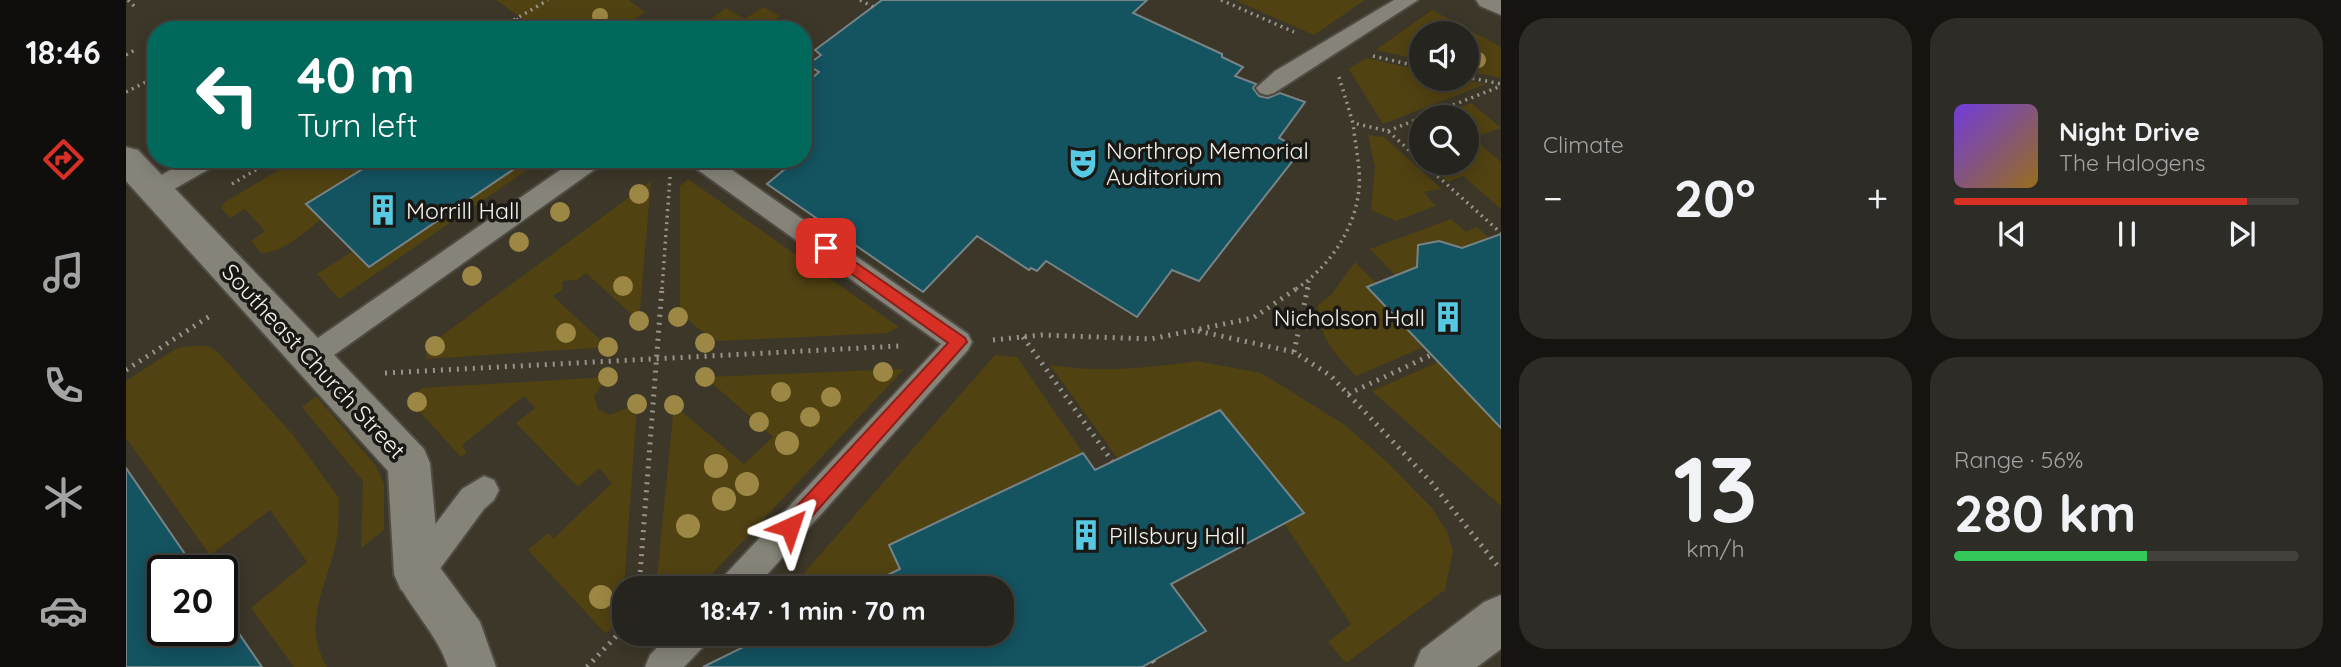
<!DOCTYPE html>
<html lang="en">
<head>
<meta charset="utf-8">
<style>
  body { margin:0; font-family:Quicksand,sans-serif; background:#2e2c27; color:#f1f3f6; height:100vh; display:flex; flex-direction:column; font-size:26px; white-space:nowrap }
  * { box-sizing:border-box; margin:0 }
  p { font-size:23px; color:#a4a4a4 }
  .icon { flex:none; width:38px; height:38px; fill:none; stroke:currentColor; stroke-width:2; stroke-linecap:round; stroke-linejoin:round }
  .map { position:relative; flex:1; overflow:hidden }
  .details { display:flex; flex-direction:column; gap:18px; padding:18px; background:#151410; width:840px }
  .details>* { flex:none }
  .guide { position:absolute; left:21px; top:21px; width:665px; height:147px; border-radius:28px; box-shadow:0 4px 18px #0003,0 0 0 2px #42413c; background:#00695c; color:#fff; overflow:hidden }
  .controls { position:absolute; left:1283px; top:21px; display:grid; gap:14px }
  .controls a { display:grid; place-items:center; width:70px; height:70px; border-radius:50%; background:#26241e; box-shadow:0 4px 18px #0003,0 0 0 2px #42413c; font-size:35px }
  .speed { position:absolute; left:21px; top:555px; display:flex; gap:14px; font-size:35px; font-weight:700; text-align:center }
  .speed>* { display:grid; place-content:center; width:91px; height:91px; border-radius:50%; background:#26241e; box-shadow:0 4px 18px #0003,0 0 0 2px #42413c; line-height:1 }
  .speed .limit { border:4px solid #111; border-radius:10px; background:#fff; color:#111 }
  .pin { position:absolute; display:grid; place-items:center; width:60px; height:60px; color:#fff; margin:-30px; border-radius:14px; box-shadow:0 4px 10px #0006 }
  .me { position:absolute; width:77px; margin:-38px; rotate:42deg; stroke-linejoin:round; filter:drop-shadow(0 0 5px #0008) }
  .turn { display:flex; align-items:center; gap:24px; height:147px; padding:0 35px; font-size:32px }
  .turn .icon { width:91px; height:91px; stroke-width:2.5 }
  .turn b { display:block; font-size:49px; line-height:60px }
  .big { font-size:52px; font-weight:800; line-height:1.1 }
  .details .card { flex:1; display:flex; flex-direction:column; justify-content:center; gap:10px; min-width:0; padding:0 24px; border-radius:28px; background:#2e2c27 }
  .details .dial { align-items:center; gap:0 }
  .dial b { font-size:91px; line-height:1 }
  .song { display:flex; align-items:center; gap:21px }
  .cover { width:84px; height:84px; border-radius:10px; background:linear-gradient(135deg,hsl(260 70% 55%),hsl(40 70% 35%)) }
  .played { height:7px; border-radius:4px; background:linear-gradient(90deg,#d93025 85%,#42413c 85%) }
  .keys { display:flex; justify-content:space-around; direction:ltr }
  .heat { display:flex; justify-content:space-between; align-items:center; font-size:38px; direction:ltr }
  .charge { height:10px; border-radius:5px; background:linear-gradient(90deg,#34c759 56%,#42413c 0) }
  .details .tiles { flex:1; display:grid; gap:18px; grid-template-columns:repeat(2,1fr) }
  .trip { position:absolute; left:486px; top:576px; width:402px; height:70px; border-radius:28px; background:#26241e; box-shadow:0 4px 18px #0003,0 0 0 2px #42413c; font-weight:800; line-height:70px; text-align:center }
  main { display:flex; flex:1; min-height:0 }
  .tab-bar { display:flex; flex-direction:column; width:126px; justify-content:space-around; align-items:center; background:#0f0e0c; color:#a4a4a4 }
  .tab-bar .icon { width:49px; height:49px }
  .tab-bar .active { color:#d93025 }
  .tab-bar b { font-size:32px; color:#f1f3f6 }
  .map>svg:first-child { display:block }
</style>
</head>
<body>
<main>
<nav class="tab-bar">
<b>18:46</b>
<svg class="icon active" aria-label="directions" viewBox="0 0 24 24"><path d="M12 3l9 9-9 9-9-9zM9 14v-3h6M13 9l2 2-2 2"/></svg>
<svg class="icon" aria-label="music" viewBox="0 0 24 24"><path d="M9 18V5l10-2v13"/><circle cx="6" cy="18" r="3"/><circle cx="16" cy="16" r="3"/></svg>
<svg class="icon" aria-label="phone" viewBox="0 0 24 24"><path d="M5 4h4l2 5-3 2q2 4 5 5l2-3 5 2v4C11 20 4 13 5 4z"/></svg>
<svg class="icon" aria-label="climate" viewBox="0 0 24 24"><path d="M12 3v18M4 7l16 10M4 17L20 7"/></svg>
<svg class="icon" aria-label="car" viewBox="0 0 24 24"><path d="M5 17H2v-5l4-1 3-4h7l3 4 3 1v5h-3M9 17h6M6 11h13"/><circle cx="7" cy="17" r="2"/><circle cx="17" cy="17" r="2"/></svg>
</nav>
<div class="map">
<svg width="1375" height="667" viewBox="0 0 1375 667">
  <rect width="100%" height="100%" fill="#333028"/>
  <!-- built -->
  <path fill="#3c3728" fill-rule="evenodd" d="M0,0h1375v667h-1375zM30,30h647v129h-647zM1295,33h45v46h-45zM1295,117h45v46h-45zM37,570h59v60h-59zM499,588h378v46h-378z"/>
  <!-- green -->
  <g fill="#514212">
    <path d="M370,0h133l16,12 -13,9 -3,-2 -19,9 -4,-2 -5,4 -9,-6 -9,6h-45z"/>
    <path d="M1109,0h130l-51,35z"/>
    <path d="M637,7l17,9c-26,19 -44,20 -71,4l17,-12 19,11z"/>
    <path d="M1306,10l69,37v31l-34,-7 -1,-38h-45v27l-45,-10z"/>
    <path d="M1240,58l55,12v9h41l24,5 -103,40 -34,-55z"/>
    <path d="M1345,103l30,25 -28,10 28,24v47l-38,-33 -15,6 -20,-19h38v-46h-29z"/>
    <path d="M1242,135l16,2 58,52 -18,3 11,14 -39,15 -25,-11 4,-43z"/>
    <path d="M171,159h82c-22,24 -84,96 -118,94l-10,-12 14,-10 -20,-22 -15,9 -9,-10 4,-6z"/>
    <path d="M403,159h14l-204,140 -22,-25 36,-23 16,16z"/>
    <path d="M562,179l211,148 -12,6 -169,8 -22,-14 -16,-16v-125z"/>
    <path d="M525,181l-12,140 -53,-48 -9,7 -14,1 -1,9 -9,6 55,51 -182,12 2,-13z"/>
    <path d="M1325,219l15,13 11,-5 12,11 -27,10 -23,-6 -18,23 -26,10 -25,-26z"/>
    <path d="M1229,262l21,21 -9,4 57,60 -68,29c-23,-25 -36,-36 -38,-71l13,-10z"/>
    <path d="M65,346h17l10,6 75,83 46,63c-1,17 0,37 -5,54 -11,40 -31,75 -7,115h-33l-43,-59 56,-46 -37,-52 -60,45 -84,-117v-57l51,-33z"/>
    <path d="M869,355l22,2 66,96 -194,92 11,24 -39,19h-70z"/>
    <path d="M1071,361l64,12 84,52 43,38 44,45 15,24 6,19 -8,39 -99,73 -18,-21 23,-18 -67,-101 -166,-64 -68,-94c49,8 98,3 147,-4z"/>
    <path d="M1312,362l63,66v78l-129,-115z"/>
    <path d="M778,369l-205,219h-43l18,-183 70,59 29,-27 -68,-60z"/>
    <path d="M482,377l-14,19 4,13 12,6 27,-11 -15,212 -16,18 -78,-84 20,-17 5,6 59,-56 -13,-15 -21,19 -62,-64 19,-15 -11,-12 -62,49 5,7 -6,5 -53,-58 14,-11z"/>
    <path d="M190,396l60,70 8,18v46l-23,18 2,-67 -61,-74z"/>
  </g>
  <!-- building -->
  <g fill="#145360" stroke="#778487" stroke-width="2">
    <path d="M756,0h265l-14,13 89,41v3l21,10 -8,9 21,8 -3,4 6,8 9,2 12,-5 25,9 -26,36 22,12 -102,131 -27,-11 -35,47 -91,-56 -9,10 -6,-3 -2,2 -52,-34 -54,56 -156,-108 30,-25h6v-73l16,-14 -12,-7 14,-10 -6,-5z"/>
    <path d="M253,159h150l-160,108 -63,-63z"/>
    <path d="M1375,234v194l-134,-141 50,-20 1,-22 21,-4 23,7z"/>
    <path d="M1094,410l84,103 -133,71 35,47 -64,36h-439l67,-33h233v-46h-142l39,-19 -11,-24 194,-92 12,17z"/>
    <path d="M0,468l70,102h-33v60h59v-21l40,58h-136z"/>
  </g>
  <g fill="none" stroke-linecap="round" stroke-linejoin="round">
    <defs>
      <g id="service">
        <path d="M1268,0h24l-144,93 -7,2 -7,-2 -4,-5 19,-17z"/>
        <path d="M63,159h30l-3,6 -54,31 -8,3 -8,-3 -4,-6 4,-6z"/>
        <path d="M450,159h28l-3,6 -281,200 -9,4 -9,-4 -4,-8 4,-8z"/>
        <path d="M562,159h28l252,175 4,8 -4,8 -213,238h-37l5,-11 218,-233 -250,-179z"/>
        <path d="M358,476l10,4 5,10 -5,10 -10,9 -56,76 -11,5 -11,-5 -5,-11 5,-11 56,-74z"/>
        <path d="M544,634h38l-4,12 -20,21h-39l5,-12z"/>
      </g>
      <path id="pedestrian" d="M0,147l12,3 286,299 6,14 10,111 -7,16 -16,7 -16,-7 -7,-16 -6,-103 -262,-290z"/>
      <path id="minor" d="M1375,595v54l-24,18h-63l7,-17 63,-48z"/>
      <g id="tertiary">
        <path d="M1350,0h25v15l-21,-9z"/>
        <path d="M291,551l16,7 47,64 16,45h-48c-11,-34 -40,-60 -54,-93l7,-16z"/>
      </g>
    </defs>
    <!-- service casing -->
    <use href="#service" stroke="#4f4c45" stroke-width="4"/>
    <!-- pedestrian casing -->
    <use href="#pedestrian" stroke="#4f4c45" stroke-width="4"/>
    <!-- minor casing -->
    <use href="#minor" stroke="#4f4c45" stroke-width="4"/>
    <!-- tertiary casing -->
    <use href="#tertiary" stroke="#4f4c45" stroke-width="4"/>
    <!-- path-far1 -->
    <g stroke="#97948d" stroke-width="3.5" stroke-dasharray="2 4.5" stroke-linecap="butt">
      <path d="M2,0l6,6"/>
      <path d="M734,0l13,7"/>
      <path d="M1095,0l73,32"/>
      <path d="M390,19l15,11"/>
      <path d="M371,30l51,-30"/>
      <path d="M0,55l9,-5"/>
      <path d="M1247,56l48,11"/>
      <path d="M1213,77l14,46 35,8 33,30"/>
      <path d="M1340,77l35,7"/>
      <path d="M0,92l30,-15"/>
      <path d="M1297,117l78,-31"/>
      <path d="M1262,131l33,-13"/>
      <path d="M1297,163l78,70"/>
      <path d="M106,184l42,-25"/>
      <path d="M536,289l8,-112"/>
      <path d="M1170,289c33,-22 59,-59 63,-100 2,-20 -4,-45 -6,-66"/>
      <path d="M1181,289l2,-8"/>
    </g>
    <!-- path -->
    <g stroke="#97948d" stroke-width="5" stroke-dasharray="2 6" stroke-linecap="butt">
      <path d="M1072,331l96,21 37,24 100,106 66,83"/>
      <path d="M897,337l89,124"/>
      <path d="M867,340l48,-5 110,4 102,-21 46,-31"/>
      <path d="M1168,352l14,-65"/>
      <path d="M0,370l87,-56"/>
      <path d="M259,373l515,-27"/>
      <path d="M1222,394l83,-39"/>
      <path d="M513,588l23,-301"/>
      <path d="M1027,661l4,6"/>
      <path d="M461,667l38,-40"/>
    </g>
    <!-- service -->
    <use href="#service" fill="#868379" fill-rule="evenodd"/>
    <!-- pedestrian -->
    <use href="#pedestrian" fill="#868379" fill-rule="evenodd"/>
    <!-- minor -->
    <use href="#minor" fill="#868379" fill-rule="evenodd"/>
    <!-- tertiary -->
    <use href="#tertiary" fill="#868379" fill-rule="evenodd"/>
  </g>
  <!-- trees -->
  <g fill="#9d8745">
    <circle cx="474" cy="16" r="8"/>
    <circle cx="1352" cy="60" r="8"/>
    <circle cx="513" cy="194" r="10"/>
    <circle cx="434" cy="212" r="10"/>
    <circle cx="393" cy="242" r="10"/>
    <circle cx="346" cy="276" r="10"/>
    <circle cx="497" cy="286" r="10"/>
    <circle cx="552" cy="317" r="10"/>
    <circle cx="513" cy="321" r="10"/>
    <circle cx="440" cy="333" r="10"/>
    <circle cx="579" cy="343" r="10"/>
    <circle cx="309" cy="346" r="10"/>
    <circle cx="482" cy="347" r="10"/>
    <circle cx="757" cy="372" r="10"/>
    <circle cx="482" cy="377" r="10"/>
    <circle cx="579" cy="377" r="10"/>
    <circle cx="655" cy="392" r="10"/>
    <circle cx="705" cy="397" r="10"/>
    <circle cx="291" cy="402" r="10"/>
    <circle cx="511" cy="404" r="10"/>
    <circle cx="548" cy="405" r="10"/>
    <circle cx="684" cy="417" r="10"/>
    <circle cx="633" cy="422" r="10"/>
    <circle cx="661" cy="443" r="12"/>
    <circle cx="590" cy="466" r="12"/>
    <circle cx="621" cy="484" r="12"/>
    <circle cx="598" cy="499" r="12"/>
    <circle cx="562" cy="526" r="12"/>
    <circle cx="475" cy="597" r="12"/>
  </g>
  <!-- route -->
  <path fill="#d93025" stroke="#8d1f18" stroke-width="2" d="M700,242l139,96 2,4 -170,191 -7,3 -6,-3 -3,-6 3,-7 164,-177 -127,-91 -2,-4 2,-4z"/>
  <!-- icons -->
  <defs>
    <symbol id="theatre-bare" viewBox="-9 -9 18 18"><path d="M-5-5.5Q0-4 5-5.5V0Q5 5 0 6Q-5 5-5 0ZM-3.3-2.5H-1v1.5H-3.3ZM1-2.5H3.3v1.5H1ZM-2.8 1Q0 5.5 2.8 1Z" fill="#57c9e3" stroke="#1a1814" stroke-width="2.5" paint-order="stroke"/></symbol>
    <symbol id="building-bare" viewBox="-9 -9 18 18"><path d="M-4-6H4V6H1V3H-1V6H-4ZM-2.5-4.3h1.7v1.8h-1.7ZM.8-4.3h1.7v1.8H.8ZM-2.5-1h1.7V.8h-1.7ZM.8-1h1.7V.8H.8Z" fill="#57c9e3" stroke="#1a1814" stroke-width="2.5" paint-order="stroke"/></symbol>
  </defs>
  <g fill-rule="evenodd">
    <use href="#theatre-bare" x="935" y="141" width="44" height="44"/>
    <use href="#building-bare" x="235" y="188" width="44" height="44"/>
    <use href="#building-bare" x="1300" y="295" width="44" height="44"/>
    <use href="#building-bare" x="938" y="513" width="44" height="44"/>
  </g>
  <g text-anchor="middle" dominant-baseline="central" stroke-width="7" stroke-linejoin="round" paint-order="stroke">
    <!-- poi labels -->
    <g font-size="23" fill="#f4f2ec" stroke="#1a1814" text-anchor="start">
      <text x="980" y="150">Northrop Memorial<tspan x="980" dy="26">Auditorium</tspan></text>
      <text x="280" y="210">Morrill Hall</text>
      <text x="1299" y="317" text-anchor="end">Nicholson Hall</text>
      <text x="983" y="535">Pillsbury Hall</text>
    </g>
    <!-- street labels -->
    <g font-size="23" fill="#f4f2ec" stroke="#1a1814">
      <text transform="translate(188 361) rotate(47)">Southeast Church Street</text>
    </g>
  </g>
</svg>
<div class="controls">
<a><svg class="icon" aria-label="sound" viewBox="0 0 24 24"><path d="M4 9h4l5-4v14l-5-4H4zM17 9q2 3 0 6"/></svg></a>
<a><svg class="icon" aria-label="search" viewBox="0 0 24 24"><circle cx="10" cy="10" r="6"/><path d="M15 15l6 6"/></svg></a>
</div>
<div class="speed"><div class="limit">20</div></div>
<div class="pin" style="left:700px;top:248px;background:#d93025"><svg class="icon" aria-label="arrive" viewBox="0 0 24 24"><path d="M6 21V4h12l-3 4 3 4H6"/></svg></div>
<svg class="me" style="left:664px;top:527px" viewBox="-20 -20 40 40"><path d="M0-17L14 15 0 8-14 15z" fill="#d93025" stroke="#fff" stroke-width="4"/></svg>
<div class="trip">18:47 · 1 min · 70 m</div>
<div class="guide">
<div class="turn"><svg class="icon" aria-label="left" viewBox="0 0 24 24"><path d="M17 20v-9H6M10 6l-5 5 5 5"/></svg><div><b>40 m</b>Turn left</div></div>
</div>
</div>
<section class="details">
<div class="tiles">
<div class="card"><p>Climate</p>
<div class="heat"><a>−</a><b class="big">20°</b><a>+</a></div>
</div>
<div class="card">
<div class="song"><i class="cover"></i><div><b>Night Drive</b><p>The Halogens</p></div></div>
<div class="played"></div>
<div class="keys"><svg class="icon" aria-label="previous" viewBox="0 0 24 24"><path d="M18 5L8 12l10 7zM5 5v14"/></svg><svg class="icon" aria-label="pause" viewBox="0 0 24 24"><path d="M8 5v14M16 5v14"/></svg><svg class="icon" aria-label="next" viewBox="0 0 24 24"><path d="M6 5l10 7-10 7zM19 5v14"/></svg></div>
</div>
<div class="card dial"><b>13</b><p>km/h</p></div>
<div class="card"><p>Range · 56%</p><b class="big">280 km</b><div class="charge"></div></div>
</div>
</section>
</main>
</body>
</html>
